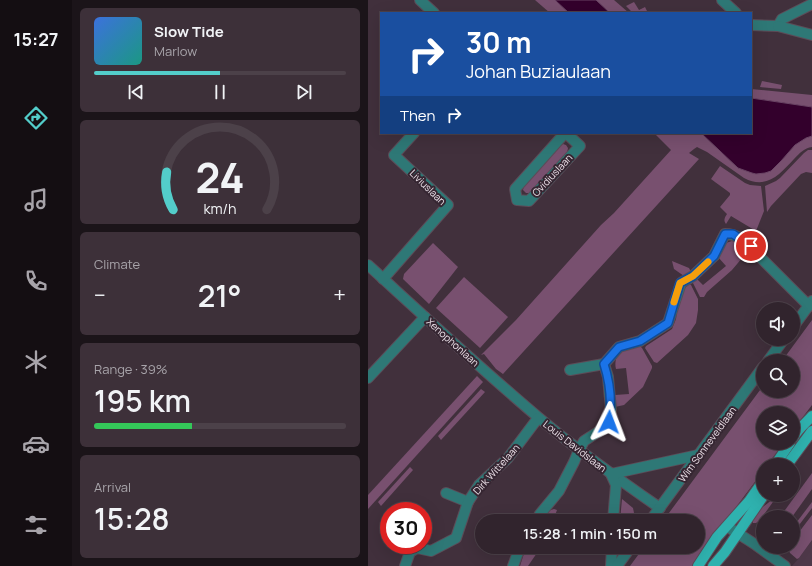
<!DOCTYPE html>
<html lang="en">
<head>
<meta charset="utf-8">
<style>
  body { margin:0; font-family:Manrope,sans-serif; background:#3d3039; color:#f1f3f6; height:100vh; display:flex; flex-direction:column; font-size:15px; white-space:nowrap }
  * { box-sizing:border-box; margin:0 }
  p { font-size:13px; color:#a8a4aa }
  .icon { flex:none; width:22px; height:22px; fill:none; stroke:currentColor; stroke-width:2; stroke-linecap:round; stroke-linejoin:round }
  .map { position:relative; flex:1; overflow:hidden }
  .drawer { display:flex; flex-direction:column; gap:8px; padding:8px; background:#1b1419; width:296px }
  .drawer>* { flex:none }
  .hud { position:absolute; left:12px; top:12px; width:372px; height:122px; border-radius:0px; box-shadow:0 4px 16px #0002,0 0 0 1px #4c4149; background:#1a4fa0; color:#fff; overflow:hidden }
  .controls { position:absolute; left:388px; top:302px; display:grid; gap:8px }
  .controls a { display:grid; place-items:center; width:44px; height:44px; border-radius:50%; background:#31242d; box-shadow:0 4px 16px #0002,0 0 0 1px #4c4149; font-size:20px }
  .speed { position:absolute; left:12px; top:502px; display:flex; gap:8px; font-size:20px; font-weight:700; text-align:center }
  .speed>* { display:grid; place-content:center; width:52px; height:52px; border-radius:50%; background:#31242d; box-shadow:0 4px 16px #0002,0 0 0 1px #4c4149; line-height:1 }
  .speed .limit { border:6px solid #d22; background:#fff; color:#111 }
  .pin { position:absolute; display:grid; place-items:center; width:34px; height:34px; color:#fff; margin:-17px; border:2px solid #fff; border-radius:50%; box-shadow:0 1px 4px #0007 }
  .me { position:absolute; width:44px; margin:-22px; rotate:3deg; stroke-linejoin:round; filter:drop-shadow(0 0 3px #0008) }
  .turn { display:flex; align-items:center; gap:14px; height:84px; padding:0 20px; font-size:18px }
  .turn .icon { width:52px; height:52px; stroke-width:2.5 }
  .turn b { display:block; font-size:28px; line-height:34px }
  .then { display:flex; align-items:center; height:38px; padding:0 20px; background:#0003; gap:8px; font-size:15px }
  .big { font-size:30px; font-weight:600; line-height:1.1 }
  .drawer .tile { flex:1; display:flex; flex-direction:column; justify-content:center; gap:6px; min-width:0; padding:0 14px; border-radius:6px; background:#3d3039 }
  .drawer .dial { align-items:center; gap:0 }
  .dial svg { height:104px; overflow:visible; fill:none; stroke:#4c4149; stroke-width:7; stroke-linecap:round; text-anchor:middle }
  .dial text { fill:#f1f3f6; stroke:none }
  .song { display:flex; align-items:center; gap:12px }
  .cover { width:48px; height:48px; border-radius:6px; background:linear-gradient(135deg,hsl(220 70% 55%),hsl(170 70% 35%)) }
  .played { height:4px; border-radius:2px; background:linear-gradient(90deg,#53cdca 50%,#4c4149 50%) }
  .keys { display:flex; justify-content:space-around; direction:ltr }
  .heat { display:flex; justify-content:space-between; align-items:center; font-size:22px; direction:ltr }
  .charge { height:6px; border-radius:3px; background:linear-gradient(90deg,#34c759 39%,#4c4149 0) }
  .trip { position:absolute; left:107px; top:514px; width:230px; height:40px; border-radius:20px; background:#31242d; box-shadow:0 4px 16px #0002,0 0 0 1px #4c4149; font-weight:600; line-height:40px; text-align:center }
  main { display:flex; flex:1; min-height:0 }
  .tab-bar { display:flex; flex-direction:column; width:72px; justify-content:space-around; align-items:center; background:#140e12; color:#a8a4aa }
  .tab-bar .icon { width:28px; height:28px }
  .tab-bar .on { color:#53cdca }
  .tab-bar b { font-size:18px; color:#f1f3f6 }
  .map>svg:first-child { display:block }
</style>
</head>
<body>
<main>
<nav class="tab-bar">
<b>15:27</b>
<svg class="icon on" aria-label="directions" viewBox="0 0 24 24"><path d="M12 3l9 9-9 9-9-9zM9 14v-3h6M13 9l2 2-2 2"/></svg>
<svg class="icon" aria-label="music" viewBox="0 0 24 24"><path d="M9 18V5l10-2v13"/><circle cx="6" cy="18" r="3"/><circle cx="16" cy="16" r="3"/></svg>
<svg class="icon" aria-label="phone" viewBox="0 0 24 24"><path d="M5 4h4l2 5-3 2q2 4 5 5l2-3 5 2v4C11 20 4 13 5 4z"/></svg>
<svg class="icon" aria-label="climate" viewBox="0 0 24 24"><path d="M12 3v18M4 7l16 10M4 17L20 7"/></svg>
<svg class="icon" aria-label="car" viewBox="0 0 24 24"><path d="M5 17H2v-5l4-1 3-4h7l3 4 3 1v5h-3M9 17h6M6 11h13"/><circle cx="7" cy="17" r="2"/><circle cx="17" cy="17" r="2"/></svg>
<svg class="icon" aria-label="filters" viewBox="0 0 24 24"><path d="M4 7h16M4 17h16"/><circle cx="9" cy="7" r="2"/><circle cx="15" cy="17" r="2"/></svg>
</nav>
<section class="drawer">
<div class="tile">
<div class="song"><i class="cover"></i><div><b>Slow Tide</b><p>Marlow</p></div></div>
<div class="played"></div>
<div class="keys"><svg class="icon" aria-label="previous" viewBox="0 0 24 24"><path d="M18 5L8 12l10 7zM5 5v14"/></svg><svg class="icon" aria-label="pause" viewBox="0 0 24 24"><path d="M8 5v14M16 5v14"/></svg><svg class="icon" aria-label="next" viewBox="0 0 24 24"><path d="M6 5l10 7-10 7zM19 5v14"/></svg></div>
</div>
<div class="tile dial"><svg viewBox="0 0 100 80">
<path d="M14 69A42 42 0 1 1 86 69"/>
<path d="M14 69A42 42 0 0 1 9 40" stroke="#53cdca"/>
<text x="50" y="56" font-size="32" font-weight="700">24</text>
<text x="50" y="72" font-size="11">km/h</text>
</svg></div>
<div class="tile"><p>Climate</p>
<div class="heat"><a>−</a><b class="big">21°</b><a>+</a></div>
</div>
<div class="tile"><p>Range · 39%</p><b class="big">195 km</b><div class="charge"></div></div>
<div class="tile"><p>Arrival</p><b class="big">15:28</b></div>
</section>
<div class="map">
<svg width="444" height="566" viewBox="0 0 444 566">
  <rect width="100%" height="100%" fill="#41303c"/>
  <!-- built -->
  <path fill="#4e3849" d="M444,540v26h-20l7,-8z"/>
  <!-- green -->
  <g fill="#78506f">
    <path d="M167,0h20l14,13h-19z"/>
    <path d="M228,0h18l15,13h-19z"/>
    <path d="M266,2l5,8 6,-3 3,6h-15l-7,-7z"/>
    <path d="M394,81l20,4 -1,4 -21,-2z"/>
    <path d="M383,89l61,6v12l-61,-9z"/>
    <path d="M286,133h47l37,35 14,5 4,1 25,-13 14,-16 5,-4 6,-3 6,-2v11c-8,1 -12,6 -18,12 -14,15 -27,31 -50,19l-37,-26 -10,-5 -3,2 -5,4 10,6 -196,215 -7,-5 -12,-15 -3,1 35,-35 85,-95 13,-12 57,-63z"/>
    <path d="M195,144l3,1 2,3 -1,5 -36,40h-5l-3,-3 1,-4 36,-40z"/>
    <path d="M440,150h4v23l-6,-1 -5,2 -30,32 -4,6 -2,-26 11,-5 4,-3 24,-25z"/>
    <path d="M352,166l25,17 5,2 11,1 3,25 -8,20 -25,-15 -5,8c-3,-4 -1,-7 1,-10l-7,-7 10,-12v-2c-6,-5 -13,-9 -19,-14z"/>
    <path d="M364,241c6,1 11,6 16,10l-16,19 -25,22 -3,5h-4l-8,-16 4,-3 7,7 23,-19 -8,-9 8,-14z"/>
    <path d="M65,243l25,24 -29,37 -26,-25 1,-5z"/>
    <path d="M304,261l17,7 1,2 1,1 -6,5h-1l-10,-7z"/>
    <path d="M96,277l44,40 -28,31 -44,-40z"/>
    <path d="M321,284l2,1 7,14v11l-2,13 -8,12 -31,28 -3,-1 -9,-14 1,-2 26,-17 4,-10 3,-24 3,-4z"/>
    <path d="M444,320v85l-19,25v-17h-30v30h21l-17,22h-4v6l-71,95h-62l14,-19h54v-26h-35l100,-135v5h30v-30h-11z"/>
    <path d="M268,345h3l3,3 10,18v2l-9,19 -19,18 -9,2 -1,-10 1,-2 14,-1 -3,-26 -10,1c-3,-16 8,-18 20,-24z"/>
    <path d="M109,376l6,6 -115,127v-14z"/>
    <path d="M113,389l4,3 -44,48 -3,-4z"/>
    <path d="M42,467l3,3 -32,36 -3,-4z"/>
    <path d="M444,473v16l-20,28h-12z"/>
    <path d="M407,495h3l-18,25 -4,3h-3c-1,-11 8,-14 15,-20 3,-2 5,-5 7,-8z"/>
    <path d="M254,499l11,9 2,10 -2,3h-13z"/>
    <path d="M444,502v6l-19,25v-6z"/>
    <path d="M186,509l3,1 -4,11h-11l6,-10z"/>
    <path d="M444,515v25l-13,18 -2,1 -7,-6 -2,-5 1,-1h4v-7z"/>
    <path d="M158,547h8l5,3 -11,16h-8z"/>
  </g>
  <!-- water -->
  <g fill="#33002c" stroke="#6a4465">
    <path d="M187,0h41l14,13h-41z"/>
    <path d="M383,98l61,9v29l-6,2 -11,7 -14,16 -10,10 -6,2 -9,1 -4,-1 -14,-5 -37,-35h50z"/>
  </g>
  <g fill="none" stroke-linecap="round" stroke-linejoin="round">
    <defs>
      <g id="minor">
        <path d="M52,0l14,13"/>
        <path d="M354,0l14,13"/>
        <path d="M383,25l27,1 4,-7 30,-15"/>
        <path d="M410,26l34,9"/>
        <path d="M197,133l-50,56 2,11 12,1 51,-55 -14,-13"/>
        <path d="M0,265c56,51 112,103 170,152 39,33 80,62 122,91"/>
        <path d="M15,279l65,-74 -54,-50 20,-22"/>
        <path d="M425,327l19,-26"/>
        <path d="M400,361l16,-22"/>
        <path d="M202,370l34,-6"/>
        <path d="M0,378l57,-61"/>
        <path d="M78,493l22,9"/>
        <path d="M168,521l4,-7 19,-23 15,-29 5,-12 5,-9 20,-13 5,-6 2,-12 -3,-33 -4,-13 15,-17 21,-6 28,-18 13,-40 12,-7 21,-20 11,-22c14,0 24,9 32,20l52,52"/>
        <path d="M245,521l3,-36 -5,-11 87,-19"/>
        <path d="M282,521l113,-154"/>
        <path d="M360,527l25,16 32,23"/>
        <path d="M37,566l5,-14 7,-4 14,3 25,-13 12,-36 11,-17 29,-27 30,-40"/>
        <path d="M145,566l7,-19"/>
        <path d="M243,566l1,-19"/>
        <path d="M249,566l14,-19"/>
      </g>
      <g id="major">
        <path d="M425,438c5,-9 13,-15 19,-22"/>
        <path d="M407,465l15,-22"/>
        <path d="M419,465l25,-34"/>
        <path d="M330,566l19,-29 32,-36 14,-20"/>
        <path d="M345,566l12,-14 39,-57"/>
      </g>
    </defs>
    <!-- minor casing -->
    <use href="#minor" stroke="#5c4c58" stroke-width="12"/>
    <!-- major casing -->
    <use href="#major" stroke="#5c4c58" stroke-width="12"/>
    <!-- minor -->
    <use href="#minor" stroke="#2e7876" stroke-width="10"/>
    <!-- major -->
    <use href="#major" stroke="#2fb2af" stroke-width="10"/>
  </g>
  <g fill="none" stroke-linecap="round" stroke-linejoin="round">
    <defs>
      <path id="route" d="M241,422c3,-19 1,-39 -5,-58l15,-17 21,-6 28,-18 12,-40 13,-7 21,-20 11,-22h8l18,12"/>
    </defs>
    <!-- route casing -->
    <use href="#route" stroke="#114b97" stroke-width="10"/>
    <!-- route -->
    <use href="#route" stroke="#1a73e8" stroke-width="7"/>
    <!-- slow -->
    <path stroke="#f59e0b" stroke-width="7" d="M306,302l6,-19 13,-7 15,-14"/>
  </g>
  <g text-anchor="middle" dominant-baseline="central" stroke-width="4" stroke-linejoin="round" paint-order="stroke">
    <!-- street labels -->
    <g font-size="10" fill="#ece1e9" stroke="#362632">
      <text transform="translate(184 175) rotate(-47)">Ovidiuslaan</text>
      <text transform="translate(60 187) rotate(44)">Liviuslaan</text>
      <text transform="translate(85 342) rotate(42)">Xenophonlaan</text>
      <text transform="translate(339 444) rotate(-54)">Wim Sonneveldlaan</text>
      <text transform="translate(207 446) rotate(38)">Louis Davidslaan</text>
      <text transform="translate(128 469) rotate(-48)">Dirk Wittelaan</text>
    </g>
  </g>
</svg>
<div class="controls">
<a><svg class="icon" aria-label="sound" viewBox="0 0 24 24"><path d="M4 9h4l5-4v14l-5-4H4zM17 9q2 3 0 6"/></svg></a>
<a><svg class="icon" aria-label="search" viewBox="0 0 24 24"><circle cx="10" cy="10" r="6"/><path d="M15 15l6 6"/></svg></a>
<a><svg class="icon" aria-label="layers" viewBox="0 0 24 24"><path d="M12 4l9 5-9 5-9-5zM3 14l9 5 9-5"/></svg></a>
<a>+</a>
<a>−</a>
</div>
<div class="speed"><div class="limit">30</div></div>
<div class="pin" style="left:383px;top:246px;background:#d93025"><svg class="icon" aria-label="arrive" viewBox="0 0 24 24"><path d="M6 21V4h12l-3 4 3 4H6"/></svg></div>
<svg class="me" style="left:241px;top:422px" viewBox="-20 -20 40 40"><path d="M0-17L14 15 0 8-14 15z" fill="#1a73e8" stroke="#fff" stroke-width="4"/></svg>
<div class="trip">15:28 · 1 min · 150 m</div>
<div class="hud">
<div class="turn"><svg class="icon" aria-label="right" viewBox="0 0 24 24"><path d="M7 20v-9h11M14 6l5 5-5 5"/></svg><div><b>30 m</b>Johan Buziaulaan</div></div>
<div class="then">Then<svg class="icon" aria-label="right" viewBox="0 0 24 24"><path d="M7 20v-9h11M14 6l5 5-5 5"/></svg></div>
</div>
</div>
</main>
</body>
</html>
